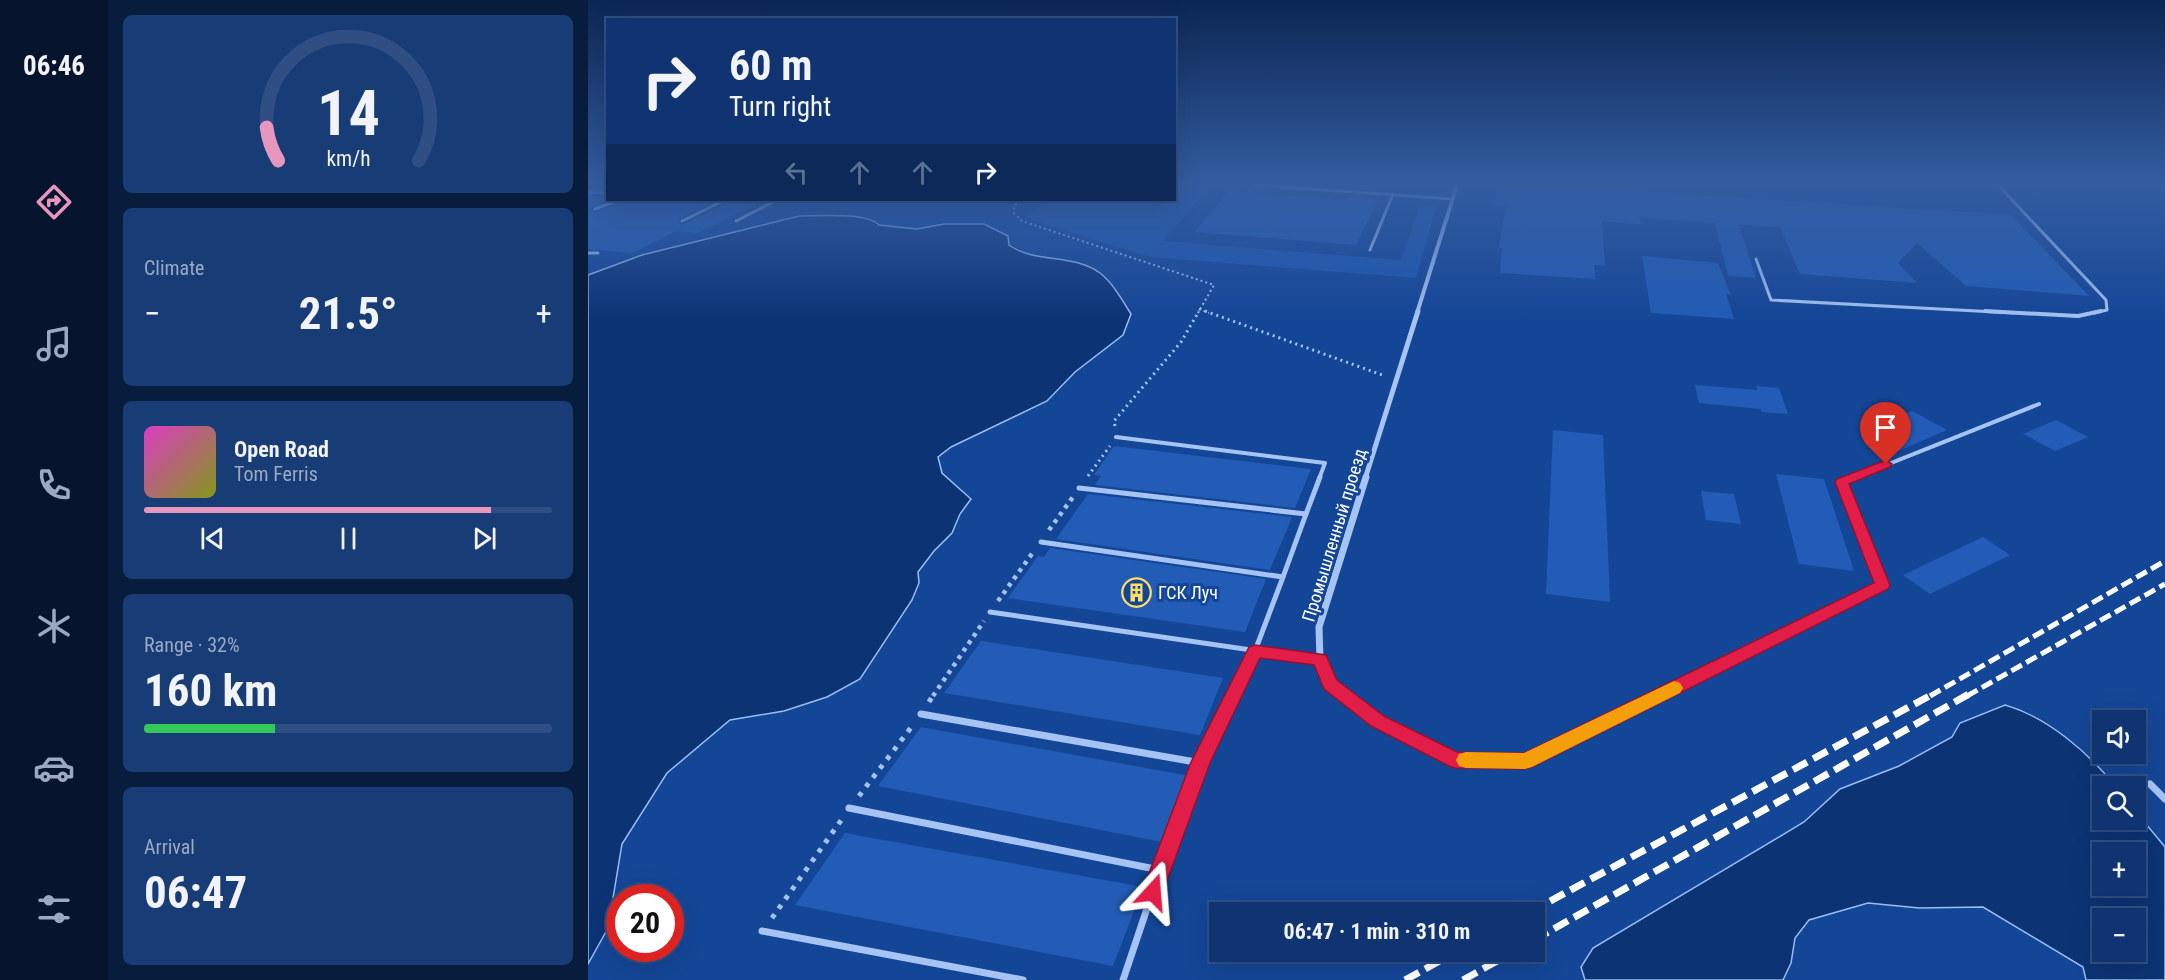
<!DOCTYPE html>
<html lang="en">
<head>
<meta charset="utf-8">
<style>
  body { margin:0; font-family:"Roboto Condensed",sans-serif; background:#183c76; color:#f1f3f6; height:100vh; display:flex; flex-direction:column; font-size:22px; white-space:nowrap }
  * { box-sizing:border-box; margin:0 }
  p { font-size:20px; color:#9baac3 }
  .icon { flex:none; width:33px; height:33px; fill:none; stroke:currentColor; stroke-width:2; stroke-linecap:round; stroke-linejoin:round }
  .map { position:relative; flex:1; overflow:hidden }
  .drawer { display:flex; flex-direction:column; gap:15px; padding:15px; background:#081d3e; width:480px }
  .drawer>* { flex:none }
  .banner { position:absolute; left:18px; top:18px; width:570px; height:183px; border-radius:0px; box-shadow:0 6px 24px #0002,0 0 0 2px #2f4f84; background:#0f3471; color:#f1f3f6; overflow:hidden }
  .buttons { position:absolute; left:1504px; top:710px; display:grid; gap:12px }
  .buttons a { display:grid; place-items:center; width:54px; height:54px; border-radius:0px; background:#0f3471; box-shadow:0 6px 24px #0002,0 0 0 2px #2f4f84; font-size:30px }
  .speed { position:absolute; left:18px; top:884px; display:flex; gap:12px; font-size:30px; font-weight:700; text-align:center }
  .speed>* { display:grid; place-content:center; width:78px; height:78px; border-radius:50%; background:#0f3471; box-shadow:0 6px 24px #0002,0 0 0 2px #2f4f84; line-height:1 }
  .speed .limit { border:9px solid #d22; background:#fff; color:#111 }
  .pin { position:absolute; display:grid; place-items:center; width:51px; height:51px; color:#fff; margin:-62px -26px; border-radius:50% 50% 50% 0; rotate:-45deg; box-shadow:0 0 6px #0007 }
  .pin .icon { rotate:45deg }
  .me { position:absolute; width:66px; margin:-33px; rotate:19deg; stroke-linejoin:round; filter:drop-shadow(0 0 4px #0008) }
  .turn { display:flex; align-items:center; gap:21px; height:126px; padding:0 24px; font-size:27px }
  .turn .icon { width:78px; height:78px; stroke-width:2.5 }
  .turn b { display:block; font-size:42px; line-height:51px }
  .lanes { display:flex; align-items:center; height:57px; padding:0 24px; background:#0003; justify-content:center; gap:30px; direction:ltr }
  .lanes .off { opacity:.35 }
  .big { font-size:45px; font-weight:700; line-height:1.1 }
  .drawer .card { flex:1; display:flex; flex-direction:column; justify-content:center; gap:9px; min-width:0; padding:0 21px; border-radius:9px; background:#183c76 }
  .drawer .dial { align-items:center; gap:0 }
  .dial svg { height:156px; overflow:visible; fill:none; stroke:#2f4f84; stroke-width:7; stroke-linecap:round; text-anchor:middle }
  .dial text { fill:#f1f3f6; stroke:none }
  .song { display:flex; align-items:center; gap:18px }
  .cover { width:72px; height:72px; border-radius:9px; background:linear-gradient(135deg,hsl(310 70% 55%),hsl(70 70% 35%)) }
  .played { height:6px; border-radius:3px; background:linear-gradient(90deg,#e797bd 85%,#2f4f84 85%) }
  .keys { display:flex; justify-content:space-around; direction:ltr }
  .heat { display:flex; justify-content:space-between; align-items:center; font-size:33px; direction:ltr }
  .charge { height:9px; border-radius:4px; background:linear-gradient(90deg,#34c759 32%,#2f4f84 0) }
  .trip { position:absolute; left:621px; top:902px; width:336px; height:60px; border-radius:0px; background:#0f3471; box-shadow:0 6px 24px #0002,0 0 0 2px #2f4f84; font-weight:700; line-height:60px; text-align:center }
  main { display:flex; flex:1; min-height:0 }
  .tabs { display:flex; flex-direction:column; width:108px; justify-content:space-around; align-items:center; background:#06152d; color:#9baac3 }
  .tabs .icon { width:42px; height:42px }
  .tabs .active { color:#e797bd }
  .tabs b { font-size:27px; color:#f1f3f6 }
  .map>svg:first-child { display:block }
</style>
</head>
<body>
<main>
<nav class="tabs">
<b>06:46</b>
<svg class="icon active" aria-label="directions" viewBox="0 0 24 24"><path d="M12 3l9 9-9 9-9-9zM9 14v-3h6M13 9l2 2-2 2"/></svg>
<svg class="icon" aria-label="music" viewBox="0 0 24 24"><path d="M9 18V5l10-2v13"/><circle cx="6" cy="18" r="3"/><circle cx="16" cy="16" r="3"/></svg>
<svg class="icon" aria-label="phone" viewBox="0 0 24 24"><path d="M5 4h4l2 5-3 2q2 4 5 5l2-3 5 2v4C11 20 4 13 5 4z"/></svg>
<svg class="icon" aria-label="climate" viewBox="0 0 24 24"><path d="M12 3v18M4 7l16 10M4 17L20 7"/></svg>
<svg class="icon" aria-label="car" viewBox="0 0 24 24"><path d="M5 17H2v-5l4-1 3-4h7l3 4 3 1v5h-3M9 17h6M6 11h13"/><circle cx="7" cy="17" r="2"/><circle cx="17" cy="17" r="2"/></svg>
<svg class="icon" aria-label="filters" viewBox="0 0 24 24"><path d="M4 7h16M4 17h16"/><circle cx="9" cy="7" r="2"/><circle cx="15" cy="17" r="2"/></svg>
</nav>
<section class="drawer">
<div class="card dial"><svg viewBox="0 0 100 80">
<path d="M14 69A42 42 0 1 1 86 69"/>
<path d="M14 69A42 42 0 0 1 8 52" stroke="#e797bd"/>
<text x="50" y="56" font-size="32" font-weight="700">14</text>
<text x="50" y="72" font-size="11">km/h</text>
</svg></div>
<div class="card"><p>Climate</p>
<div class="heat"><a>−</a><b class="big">21.5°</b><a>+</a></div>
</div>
<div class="card">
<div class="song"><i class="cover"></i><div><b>Open Road</b><p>Tom Ferris</p></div></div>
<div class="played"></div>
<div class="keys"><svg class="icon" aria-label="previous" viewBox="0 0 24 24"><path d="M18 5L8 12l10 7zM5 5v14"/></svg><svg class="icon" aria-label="pause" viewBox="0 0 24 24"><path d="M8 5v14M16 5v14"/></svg><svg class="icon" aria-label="next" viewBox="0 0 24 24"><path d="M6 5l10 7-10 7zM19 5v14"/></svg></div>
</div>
<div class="card"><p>Range · 32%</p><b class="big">160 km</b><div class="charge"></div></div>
<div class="card"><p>Arrival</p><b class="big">06:47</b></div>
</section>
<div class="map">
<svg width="1577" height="980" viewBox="0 0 1577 980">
  <rect width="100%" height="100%" fill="#144697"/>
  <!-- green -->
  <path fill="#1c57b1" d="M587,187l31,3 -43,51 238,19 19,-54 16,1 -20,71 -266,-21 -124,-39 22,-18h126z"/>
  <!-- water -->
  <g fill="#0c3374" stroke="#98bef5" stroke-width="1.5" fill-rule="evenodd">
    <path d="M211,216c19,0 67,-4 80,9l38,4 27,-5h40l24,12 1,9c26,19 64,8 91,28 13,10 22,27 31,41l-8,21 -48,37 -28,29 -96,46 -13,10 4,16 29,26 -11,15 -8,19 -18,18 -16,21 1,11 -7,17 -52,79 -33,18 -43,14 -54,9 -63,53 -45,71 -14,84 -20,36v-689l54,-20z"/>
    <path d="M1417,705c42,12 83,47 110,81h-12v33h33v-7l29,35v133h-79l-3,-13 -100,-60 -64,1 -51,-5 -59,17 -14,18 -4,25 -8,17h-198l-4,-13 12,-19 211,-126 36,-33 59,-23 53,-29 8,-14zM1515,852h33v33h-33zM1515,918h33v33h-33z"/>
  </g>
  <!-- building -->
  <g fill="#225cb6">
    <path d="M911,185h125l11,1 1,5 375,24 78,81 -123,-10 -49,-43 -19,20 19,20 -117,-9 -20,-47 -41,-2 17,53 -28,-2 -13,-53 -75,-5 1,6 -39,-3 3,45 -11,-1 2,14 -96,-6 2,-25h-3l7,-42 -11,-1z"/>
    <path d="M641,191l118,9 2,-5 30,3 -23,47 -162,-13z"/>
    <path d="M0,196l20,1 1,3 -17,6 -1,4 4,3 24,-10 3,-3h95l-37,18 -2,4 4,3 45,-22 2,-3h35l-66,33 -22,-2 -43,22 -45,-4z"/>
    <path d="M1054,256l76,7 13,32 -5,-1 8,25 -83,-6z"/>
    <path d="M1107,385l63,5 -2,-4 23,2 9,26 -26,-2 -1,-3 -62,-6z"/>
    <path d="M1324,411l35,19 -53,23 -34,-21z"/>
    <path d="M1468,420l32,17 -33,14 -32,-17z"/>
    <path d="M965,430l50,5 7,167 -64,-8z"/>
    <path d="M526,446l197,23 -16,39 -200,-23 6,-9 -7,-1z"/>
    <path d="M1188,474l48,5 30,92 -55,-7z"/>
    <path d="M1113,491l33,3 7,30 -35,-4z"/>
    <path d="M500,494l204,23 -22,53 -214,-31z"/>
    <path d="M1395,537l27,18 -80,39 -27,-19z"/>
    <path d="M462,548l216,31 -21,53 -237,-34 30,-42 6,1z"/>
    <path d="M393,641l242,37 -23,57 -256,-42z"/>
    <path d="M333,727l269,49 -28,66 -284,-56z"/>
    <path d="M257,833l298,54 -30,79 -318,-61z"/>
  </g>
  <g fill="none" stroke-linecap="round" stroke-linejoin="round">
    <!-- path-far3 -->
    <g stroke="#a6c4f3" stroke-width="2" stroke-dasharray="2 3" stroke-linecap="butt">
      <path d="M432,200l-6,6v7l8,8 192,64 -16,28"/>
      <path d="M611,309l10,4"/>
    </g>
    <!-- path-far2 -->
    <g stroke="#a6c4f3" stroke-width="3" stroke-dasharray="2 4" stroke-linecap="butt">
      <path d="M617,311l180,65"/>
      <path d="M527,426l-1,-5 67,-79 18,-31"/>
      <path d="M500,476l22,-30"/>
    </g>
    <!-- path-far1 -->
    <g stroke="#a6c4f3" stroke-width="4.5" stroke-dasharray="4 5" stroke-linecap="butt">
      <path d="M461,530l24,-33"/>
      <path d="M410,601l36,-50"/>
      <path d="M345,696l51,-75"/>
    </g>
    <!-- path -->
    <g stroke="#a6c4f3" stroke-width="5" stroke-dasharray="4.5 7" stroke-linecap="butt">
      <path d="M341,702l5,-8"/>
      <path d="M271,796l54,-71"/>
      <path d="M184,918l70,-99"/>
    </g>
    <!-- service-far3 -->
    <g stroke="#a6c4f3" stroke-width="3">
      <path d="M665,185l200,14"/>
      <path d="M1410,185l108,115 1,10 -13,3"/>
      <path d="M0,192l20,1"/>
      <path d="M7,209l23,-9"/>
      <path d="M94,221l43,-21"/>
      <path d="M148,221l41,-21"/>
      <path d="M782,250l23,-56"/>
      <path d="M0,253h10"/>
      <path d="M1168,259l15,41 243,13"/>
    </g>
    <!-- service-far2 -->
    <g stroke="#a6c4f3" stroke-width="4">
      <path d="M1397,311l93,5 23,-5"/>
      <path d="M528,437l209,26 -6,16"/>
      <path d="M1263,479l188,-75"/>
    </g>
    <!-- service-far1 -->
    <g stroke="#a6c4f3" stroke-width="5">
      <path d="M1266,477l-12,5 41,103"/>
      <path d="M491,488l227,26 -23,63"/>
      <path d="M718,514l14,-37"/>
      <path d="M453,542l242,35 -28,74 -22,45"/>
      <path d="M402,612l330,48"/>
    </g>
    <!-- service -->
    <g stroke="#a6c4f3" stroke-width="7">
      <path d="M333,714l280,49 33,-69"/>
      <path d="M1562,784l15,15"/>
      <path d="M261,808l311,62 41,-107"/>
      <path d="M174,931l261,49"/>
      <path d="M535,980l37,-110"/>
    </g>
    <!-- minor-far3 -->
    <path stroke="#a6c4f3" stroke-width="4" d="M829,313l40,-128"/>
    <!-- minor-far2 -->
    <path stroke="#a6c4f3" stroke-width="5" d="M777,479l53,-168"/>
    <!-- minor-far1 -->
    <g stroke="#a6c4f3" stroke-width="7">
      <path d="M757,696l-15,-12 -10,-24 -1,-33 47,-150"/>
      <path d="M1069,696l226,-111"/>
    </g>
    <!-- minor -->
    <path stroke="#a6c4f3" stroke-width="9" d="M755,694l34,27 78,39 70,1 135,-67"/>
    <!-- rail-far1 -->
    <g stroke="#fff" stroke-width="5" stroke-dasharray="12 5" stroke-linecap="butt">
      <path d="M1342,696l235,-135"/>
      <path d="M1379,696l198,-112"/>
    </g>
    <!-- rail -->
    <g stroke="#fff" stroke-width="7" stroke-dasharray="16 7" stroke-linecap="butt">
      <path d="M942,912l403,-218"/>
      <path d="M946,940l435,-246"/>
      <path d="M817,980l53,-29"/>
      <path d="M875,980l52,-29"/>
    </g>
  </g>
  <!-- sky -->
  <linearGradient id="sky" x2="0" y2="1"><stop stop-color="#0b2653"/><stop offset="0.57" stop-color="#345da1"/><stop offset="1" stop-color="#345da1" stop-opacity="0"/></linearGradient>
  <rect width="1577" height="322" fill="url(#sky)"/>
  <!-- route -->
  <path fill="#e11d48" stroke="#92132f" stroke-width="1.5" d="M1298,460l6,4 -2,3 -41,17 41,101 -2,4 -356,178 -7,2 -70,-1 -6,-2 -78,-40 -47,-37 -10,-24 -54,-7 -50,105 -50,137 -7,3 -8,-3 -3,-8 49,-130 58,-115 6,-2 71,10 11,25 47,36 73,36 67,1 350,-170 -39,-101 2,-3z"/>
  <!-- slow -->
  <path fill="#f59e0b" d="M1086,681l6,2 3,5 -3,5 -148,74 -7,2 -59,-1 -7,-2 -3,-6 3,-6 7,-2 58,1z"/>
  <!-- icons -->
  <defs>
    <symbol id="building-ring" viewBox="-11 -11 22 22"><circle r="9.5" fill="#144697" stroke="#ffdc67" stroke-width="1.5"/><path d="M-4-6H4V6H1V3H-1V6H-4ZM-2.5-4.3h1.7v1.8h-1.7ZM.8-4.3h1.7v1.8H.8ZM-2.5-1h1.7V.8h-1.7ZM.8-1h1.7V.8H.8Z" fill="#ffdc67"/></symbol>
  </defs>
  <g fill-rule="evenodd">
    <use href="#building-ring" x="532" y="576" width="33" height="33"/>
  </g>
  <g text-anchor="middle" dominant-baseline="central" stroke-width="6" stroke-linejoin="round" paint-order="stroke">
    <!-- street labels -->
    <g font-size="18" fill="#fff" stroke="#144697">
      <text transform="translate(746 535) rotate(-73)">Промышленный проезд</text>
    </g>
    <!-- poi labels -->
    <g font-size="18" fill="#fff" stroke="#144697" text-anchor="start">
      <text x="570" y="592">ГСК Луч</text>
    </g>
  </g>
</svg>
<div class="buttons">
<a><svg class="icon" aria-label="sound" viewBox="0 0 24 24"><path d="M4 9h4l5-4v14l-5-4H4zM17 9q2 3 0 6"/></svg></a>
<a><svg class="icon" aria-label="search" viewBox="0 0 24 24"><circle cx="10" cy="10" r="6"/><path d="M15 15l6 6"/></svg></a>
<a>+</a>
<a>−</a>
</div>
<div class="speed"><div class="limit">20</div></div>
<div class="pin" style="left:1298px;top:464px;background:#d93025"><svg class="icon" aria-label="arrive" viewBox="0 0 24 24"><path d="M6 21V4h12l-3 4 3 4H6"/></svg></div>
<svg class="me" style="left:565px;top:892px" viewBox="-20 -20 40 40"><path d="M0-17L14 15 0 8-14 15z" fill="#e11d48" stroke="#fff" stroke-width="4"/></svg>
<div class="trip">06:47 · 1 min · 310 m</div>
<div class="banner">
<div class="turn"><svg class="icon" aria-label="right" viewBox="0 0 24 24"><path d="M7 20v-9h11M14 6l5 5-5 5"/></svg><div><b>60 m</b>Turn right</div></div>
<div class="lanes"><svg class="icon off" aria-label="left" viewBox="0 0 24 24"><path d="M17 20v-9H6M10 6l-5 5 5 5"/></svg><svg class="icon off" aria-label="ahead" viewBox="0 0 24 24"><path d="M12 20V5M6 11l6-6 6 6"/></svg><svg class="icon off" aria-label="ahead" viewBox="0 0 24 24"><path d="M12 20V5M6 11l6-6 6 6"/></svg><svg class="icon" aria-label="right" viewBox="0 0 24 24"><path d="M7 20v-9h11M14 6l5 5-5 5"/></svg></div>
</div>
</div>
</main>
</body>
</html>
